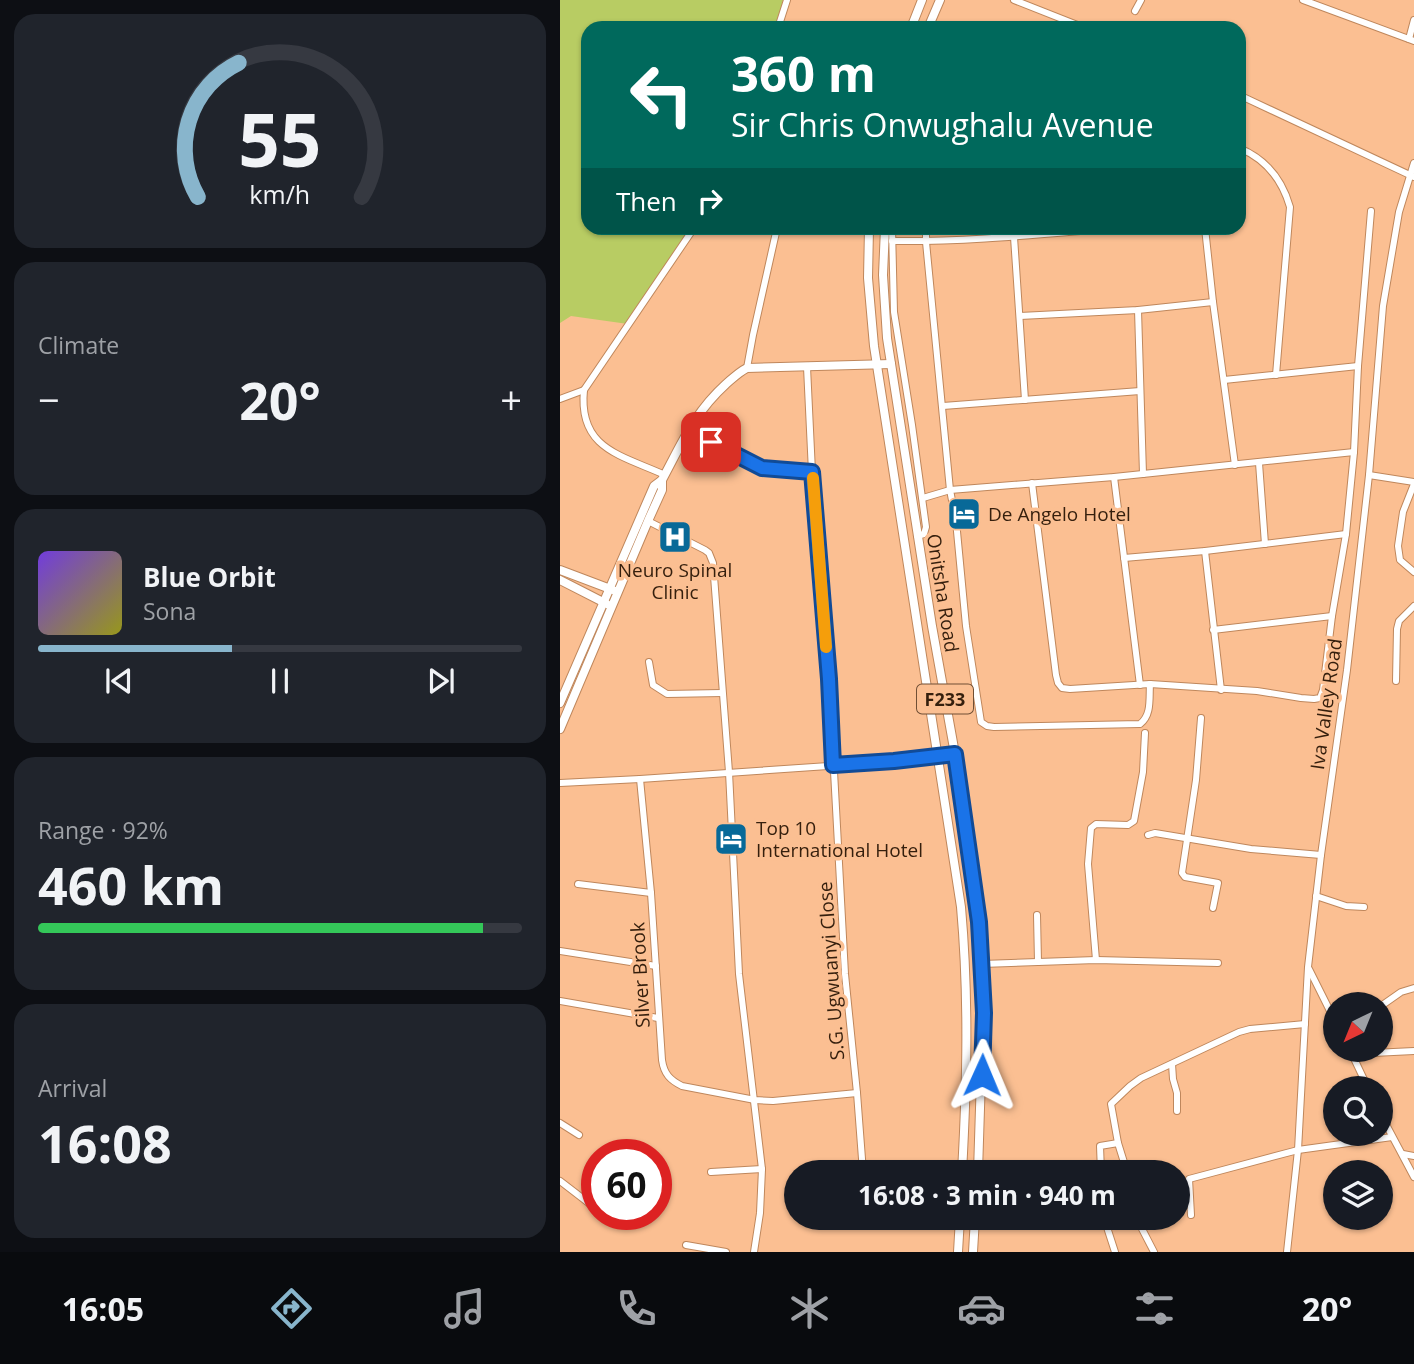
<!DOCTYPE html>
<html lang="en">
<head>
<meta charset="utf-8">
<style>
  body { margin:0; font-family:"Open Sans",sans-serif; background:#20242c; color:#f1f3f6; height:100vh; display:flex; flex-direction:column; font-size:26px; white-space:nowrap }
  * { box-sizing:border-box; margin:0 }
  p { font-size:23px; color:#9ea1a6 }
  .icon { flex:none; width:38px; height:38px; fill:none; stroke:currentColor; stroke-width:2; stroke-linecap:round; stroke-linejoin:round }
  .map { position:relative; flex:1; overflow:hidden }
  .details { display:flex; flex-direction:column; gap:14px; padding:14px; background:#0d0f14; width:560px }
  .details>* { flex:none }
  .hud { position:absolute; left:21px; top:21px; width:665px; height:214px; border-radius:21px; box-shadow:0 2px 5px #0004; background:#00695c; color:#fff; overflow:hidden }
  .needle { width:46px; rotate:223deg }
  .tools { position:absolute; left:763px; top:992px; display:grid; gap:14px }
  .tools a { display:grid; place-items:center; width:70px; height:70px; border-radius:50%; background:#171b24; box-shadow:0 2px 5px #0004; font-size:35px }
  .speed { position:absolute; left:21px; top:1139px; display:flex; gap:14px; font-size:35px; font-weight:700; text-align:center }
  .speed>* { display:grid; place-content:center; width:91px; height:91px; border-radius:50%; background:#171b24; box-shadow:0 2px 5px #0004; line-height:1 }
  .speed .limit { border:10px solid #d22; background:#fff; color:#111 }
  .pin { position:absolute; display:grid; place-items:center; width:60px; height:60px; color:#fff; margin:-30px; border-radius:14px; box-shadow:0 4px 10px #0006 }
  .me { position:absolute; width:77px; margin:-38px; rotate:1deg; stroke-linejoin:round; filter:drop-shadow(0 0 5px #0008) }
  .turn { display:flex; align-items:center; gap:24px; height:147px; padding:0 35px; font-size:32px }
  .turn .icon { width:91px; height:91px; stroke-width:2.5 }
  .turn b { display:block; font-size:49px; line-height:60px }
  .then { display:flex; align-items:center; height:66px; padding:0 35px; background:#0003; gap:14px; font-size:26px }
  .big { font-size:52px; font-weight:700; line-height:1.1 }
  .details .widget { flex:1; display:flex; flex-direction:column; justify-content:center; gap:10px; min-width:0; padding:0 24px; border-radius:21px; background:#20242c }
  .details .dial { align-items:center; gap:0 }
  .dial svg { height:182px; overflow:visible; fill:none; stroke:#363941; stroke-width:7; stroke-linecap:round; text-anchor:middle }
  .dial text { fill:#f1f3f6; stroke:none }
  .song { display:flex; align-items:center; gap:21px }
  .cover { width:84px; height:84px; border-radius:10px; background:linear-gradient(135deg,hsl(260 70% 55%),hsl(60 70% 35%)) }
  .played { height:7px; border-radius:4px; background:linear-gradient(90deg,#88b5cc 40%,#363941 40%) }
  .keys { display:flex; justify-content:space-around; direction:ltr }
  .heat { display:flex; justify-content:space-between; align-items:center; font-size:38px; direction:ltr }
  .charge { height:10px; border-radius:5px; background:linear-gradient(90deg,#34c759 92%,#363941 0) }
  .trip { position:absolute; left:224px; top:1160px; width:406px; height:70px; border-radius:35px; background:#171b24; box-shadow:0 2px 5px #0004; font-weight:700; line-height:70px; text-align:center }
  .tab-bar { display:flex; height:112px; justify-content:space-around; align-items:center; background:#090b0e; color:#9ea1a6 }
  .tab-bar .icon { width:49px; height:49px }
  .tab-bar .active { color:#88b5cc }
  .tab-bar b { font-size:32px; color:#f1f3f6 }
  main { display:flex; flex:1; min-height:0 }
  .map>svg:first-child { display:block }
</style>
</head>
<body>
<main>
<section class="details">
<div class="widget dial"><svg viewBox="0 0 100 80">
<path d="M14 69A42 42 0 1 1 86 69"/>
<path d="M14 69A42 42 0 0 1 32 10" stroke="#88b5cc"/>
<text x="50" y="56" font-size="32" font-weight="700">55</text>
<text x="50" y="72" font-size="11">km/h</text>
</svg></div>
<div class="widget"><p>Climate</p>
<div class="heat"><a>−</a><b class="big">20°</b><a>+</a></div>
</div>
<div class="widget">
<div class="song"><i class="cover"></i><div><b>Blue Orbit</b><p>Sona</p></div></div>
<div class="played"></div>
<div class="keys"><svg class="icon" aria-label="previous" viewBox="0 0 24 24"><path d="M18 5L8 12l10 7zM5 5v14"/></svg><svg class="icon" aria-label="pause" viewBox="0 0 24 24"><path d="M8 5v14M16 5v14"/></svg><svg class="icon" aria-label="next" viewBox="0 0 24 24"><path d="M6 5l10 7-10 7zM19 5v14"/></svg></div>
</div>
<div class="widget"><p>Range · 92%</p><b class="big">460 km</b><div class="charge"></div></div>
<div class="widget"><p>Arrival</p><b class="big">16:08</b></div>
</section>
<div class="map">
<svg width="854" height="1252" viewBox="0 0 854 1252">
  <rect width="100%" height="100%" fill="#fbbf92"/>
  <!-- green -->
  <path fill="#b8cc63" d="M0,0h223l-6,28h-189v200h105l-65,96 -57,-8 -11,7z"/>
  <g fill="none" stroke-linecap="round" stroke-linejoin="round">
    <defs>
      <g id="minor">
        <path d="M454,0l71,28"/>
        <path d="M743,0l111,41"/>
        <path d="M575,11l6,-11"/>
        <path d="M218,28l9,-28"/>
        <path d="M849,39l5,-19"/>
        <path d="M679,95l175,82"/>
        <path d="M679,148c27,11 43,31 51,59l-14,168"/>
        <path d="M332,228l2,84 18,113 14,102 -2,7 -7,2"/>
        <path d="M366,228v14l24,248 6,31 10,105 15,96 6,4 7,1 146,-3c12,-9 9,-26 10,-40"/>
        <path d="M645,228l8,74 22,163"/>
        <path d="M454,237l11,163"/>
        <path d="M332,241c76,1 151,-7 226,-13"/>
        <path d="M578,310l5,164"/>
        <path d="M460,316l118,-6 75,-8"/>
        <path d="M247,367l5,105 17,207 16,295 12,119 6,79"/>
        <path d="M187,368l6,-33 24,-107"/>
        <path d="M664,380l134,-14"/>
        <path d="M24,390c-6,59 37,65 81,85"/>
        <path d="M0,399l24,-9 110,-162"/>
        <path d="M383,406l197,-15"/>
        <path d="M128,430l75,38 49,4"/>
        <path d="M699,463l6,81"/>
        <path d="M809,475l45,7"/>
        <path d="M554,477l26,208"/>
        <path d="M472,483l24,192 2,8 4,5 8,1 80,-5 107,7 44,7 13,1 6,-1 3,-8 9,-74 14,-82 8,-82 4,-86 13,-155"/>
        <path d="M854,484l-11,28 -5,34 2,14 14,12"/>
        <path d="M363,498l27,-8 164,-13 240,-25"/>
        <path d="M88,521l57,29 4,3 4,10 16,209 10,202 23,195 -2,44 -6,39"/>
        <path d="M645,551l16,139"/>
        <path d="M564,558l81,-7 141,-17"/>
        <path d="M653,630l119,-14"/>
        <path d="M89,662l4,23 14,9 55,-1"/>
        <path d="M836,681l1,-52 2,-8 15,-15"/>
        <path d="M641,718l-5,62 -14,93 3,4 33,6 -5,25"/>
        <path d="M80,779l11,114 11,167c2,14 8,20 20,26l73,14 18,1 84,-8"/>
        <path d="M0,783l80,-4 232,-16 83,-9"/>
        <path d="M588,835l7,-2 96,16 70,6"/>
        <path d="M18,884l73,9"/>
        <path d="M756,896l30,10 18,1"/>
        <path d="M477,915l1,47"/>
        <path d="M0,951l96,15"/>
        <path d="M536,960l-8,-96 3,-36 5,-4 32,1 6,-4 9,-49 2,-39"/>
        <path d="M422,964l114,-4 122,3"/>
        <path d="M749,969l26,52"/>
        <path d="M0,1001l98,17"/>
        <path d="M821,1006l20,-14 13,-4"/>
        <path d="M790,1050l18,38"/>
        <path d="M798,1050l15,3 41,-2"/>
        <path d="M612,1064l1,15 4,14v18"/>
        <path d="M821,1115l33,62"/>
        <path d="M0,1123l19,12"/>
        <path d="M558,1143l9,29"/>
        <path d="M843,1154l11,2"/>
        <path d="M151,1172l51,-3"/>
        <path d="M526,1172l-1,-5 7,5"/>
        <path d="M541,1172l-1,-26 18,-3 -7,-39 19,-18 11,-8 98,-46 11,-3 55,-5"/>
        <path d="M0,1181l30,23"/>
        <path d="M631,1215l-2,-36 109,-29 94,-13"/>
        <path d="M306,1218v5"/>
        <path d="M544,1218l11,34"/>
        <path d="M580,1218v7l14,27"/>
        <path d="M126,1245l40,7"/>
        <path d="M727,1252l11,-102 10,-183 13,-112 26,-185 22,-195 14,-169 16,-94 15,-49"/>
      </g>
      <g id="major">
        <path d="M351,28l11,-28"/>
        <path d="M368,28l12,-28"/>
        <path d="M309,228l-1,50 6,68 87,561c8,90 6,175 1,265"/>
        <path d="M325,228l-2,47 4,63 45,288 23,128 24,168 4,91 -5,159"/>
        <path d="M0,570l53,20"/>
        <path d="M0,580l47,24"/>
        <path d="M0,703l94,-217 8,-6c20,-37 32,-67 64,-96 7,-6 13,-12 21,-16l144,-4"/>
        <path d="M0,729l88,-208 14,-31v-10"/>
        <path d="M398,1252l2,-34"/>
        <path d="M413,1252l2,-34"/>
      </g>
    </defs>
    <!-- minor casing -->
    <use href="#minor" stroke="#bf875c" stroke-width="8"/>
    <!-- major casing -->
    <use href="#major" stroke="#bf875c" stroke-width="10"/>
    <!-- minor -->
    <use href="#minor" stroke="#fff" stroke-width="6"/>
    <!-- major -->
    <use href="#major" stroke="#fff" stroke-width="8"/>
  </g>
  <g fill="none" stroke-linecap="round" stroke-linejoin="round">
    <defs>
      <path id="route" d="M151,442l51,26 50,4 17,207 4,86 61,-4 61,-7 24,168 5,91 -2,62"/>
    </defs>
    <!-- route casing -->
    <use href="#route" stroke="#114b97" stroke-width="18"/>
    <!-- route -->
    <use href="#route" stroke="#1a73e8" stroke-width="12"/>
    <!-- slow -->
    <path stroke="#f59e0b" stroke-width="12" d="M253,478l13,169"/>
  </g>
  <!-- icons -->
  <defs>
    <symbol id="hotel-square" viewBox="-11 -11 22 22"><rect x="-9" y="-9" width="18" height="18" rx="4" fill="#086998" stroke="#fbbf92"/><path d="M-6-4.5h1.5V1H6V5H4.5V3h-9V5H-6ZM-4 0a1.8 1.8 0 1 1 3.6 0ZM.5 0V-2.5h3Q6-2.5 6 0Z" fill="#fff"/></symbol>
    <symbol id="hospital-square" viewBox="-11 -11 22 22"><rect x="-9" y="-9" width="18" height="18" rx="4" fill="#086998" stroke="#fbbf92"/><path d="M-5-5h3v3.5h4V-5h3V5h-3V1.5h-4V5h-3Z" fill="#fff"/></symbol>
  </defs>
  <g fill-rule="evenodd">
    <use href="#hotel-square" x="385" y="495" width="38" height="38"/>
    <use href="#hospital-square" x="96" y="518" width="38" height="38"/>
    <use href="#hotel-square" x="152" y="820" width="38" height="38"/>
  </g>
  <g text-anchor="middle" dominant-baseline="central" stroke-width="7" stroke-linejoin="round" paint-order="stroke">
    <!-- shield labels -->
    <rect fill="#fbbf92" stroke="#704f35" stroke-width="2" x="357" y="684.5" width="56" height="29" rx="5"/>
    <g font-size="18" font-weight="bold" fill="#351f0d">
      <text x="385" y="699">F233</text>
    </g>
    <!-- poi labels -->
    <g font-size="19" fill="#351f0d" stroke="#fbbf92" text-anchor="start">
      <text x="428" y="514">De Angelo Hotel</text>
      <text x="115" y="570" text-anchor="middle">Neuro Spinal<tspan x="115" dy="22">Clinic</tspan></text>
      <text x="196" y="828">Top 10<tspan x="196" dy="22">International Hotel</tspan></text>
    </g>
    <!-- street labels -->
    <g font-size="19" fill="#351f0d" stroke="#fbbf92">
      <text transform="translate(383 593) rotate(81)">Onitsha Road</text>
      <text transform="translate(766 704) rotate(-82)">Iva Valley Road</text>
      <text transform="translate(271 971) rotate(-94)">S.G. Ugwuanyi Close</text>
      <text transform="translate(80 975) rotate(-93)">Silver Brook</text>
    </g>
  </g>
</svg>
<div class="tools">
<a><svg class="needle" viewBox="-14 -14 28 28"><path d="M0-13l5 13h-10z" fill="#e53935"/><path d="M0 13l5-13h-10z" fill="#9ea1a6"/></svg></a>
<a><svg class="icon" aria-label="search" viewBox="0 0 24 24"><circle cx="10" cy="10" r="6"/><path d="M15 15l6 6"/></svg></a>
<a><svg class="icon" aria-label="layers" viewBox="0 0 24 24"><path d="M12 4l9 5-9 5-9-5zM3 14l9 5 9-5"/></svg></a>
</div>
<div class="speed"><div class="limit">60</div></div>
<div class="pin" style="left:151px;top:442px;background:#d93025"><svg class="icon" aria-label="arrive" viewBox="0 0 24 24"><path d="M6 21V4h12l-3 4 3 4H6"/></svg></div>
<svg class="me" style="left:422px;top:1075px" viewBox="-20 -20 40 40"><path d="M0-17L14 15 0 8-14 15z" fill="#1a73e8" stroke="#fff" stroke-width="4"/></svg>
<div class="trip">16:08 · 3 min · 940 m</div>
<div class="hud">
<div class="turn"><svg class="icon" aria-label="left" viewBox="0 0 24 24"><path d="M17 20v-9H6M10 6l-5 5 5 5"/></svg><div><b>360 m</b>Sir Chris Onwughalu Avenue</div></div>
<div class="then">Then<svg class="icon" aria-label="right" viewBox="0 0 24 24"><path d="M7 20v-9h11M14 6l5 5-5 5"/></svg></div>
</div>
</div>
</main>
<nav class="tab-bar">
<b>16:05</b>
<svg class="icon active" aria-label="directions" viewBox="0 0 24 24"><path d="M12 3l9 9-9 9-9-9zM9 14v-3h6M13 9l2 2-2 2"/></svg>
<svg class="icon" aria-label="music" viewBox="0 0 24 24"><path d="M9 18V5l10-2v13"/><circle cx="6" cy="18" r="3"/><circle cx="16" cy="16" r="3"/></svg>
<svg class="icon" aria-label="phone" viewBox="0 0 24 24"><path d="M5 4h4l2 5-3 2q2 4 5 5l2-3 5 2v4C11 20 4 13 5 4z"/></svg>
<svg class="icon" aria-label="climate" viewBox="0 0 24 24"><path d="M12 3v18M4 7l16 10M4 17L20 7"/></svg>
<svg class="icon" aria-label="car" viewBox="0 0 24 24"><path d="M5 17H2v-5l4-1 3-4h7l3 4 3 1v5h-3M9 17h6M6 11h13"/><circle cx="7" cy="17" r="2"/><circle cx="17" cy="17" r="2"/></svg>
<svg class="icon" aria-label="filters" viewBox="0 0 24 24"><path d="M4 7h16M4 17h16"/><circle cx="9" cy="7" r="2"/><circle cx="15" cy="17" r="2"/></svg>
<b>20°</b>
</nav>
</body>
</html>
